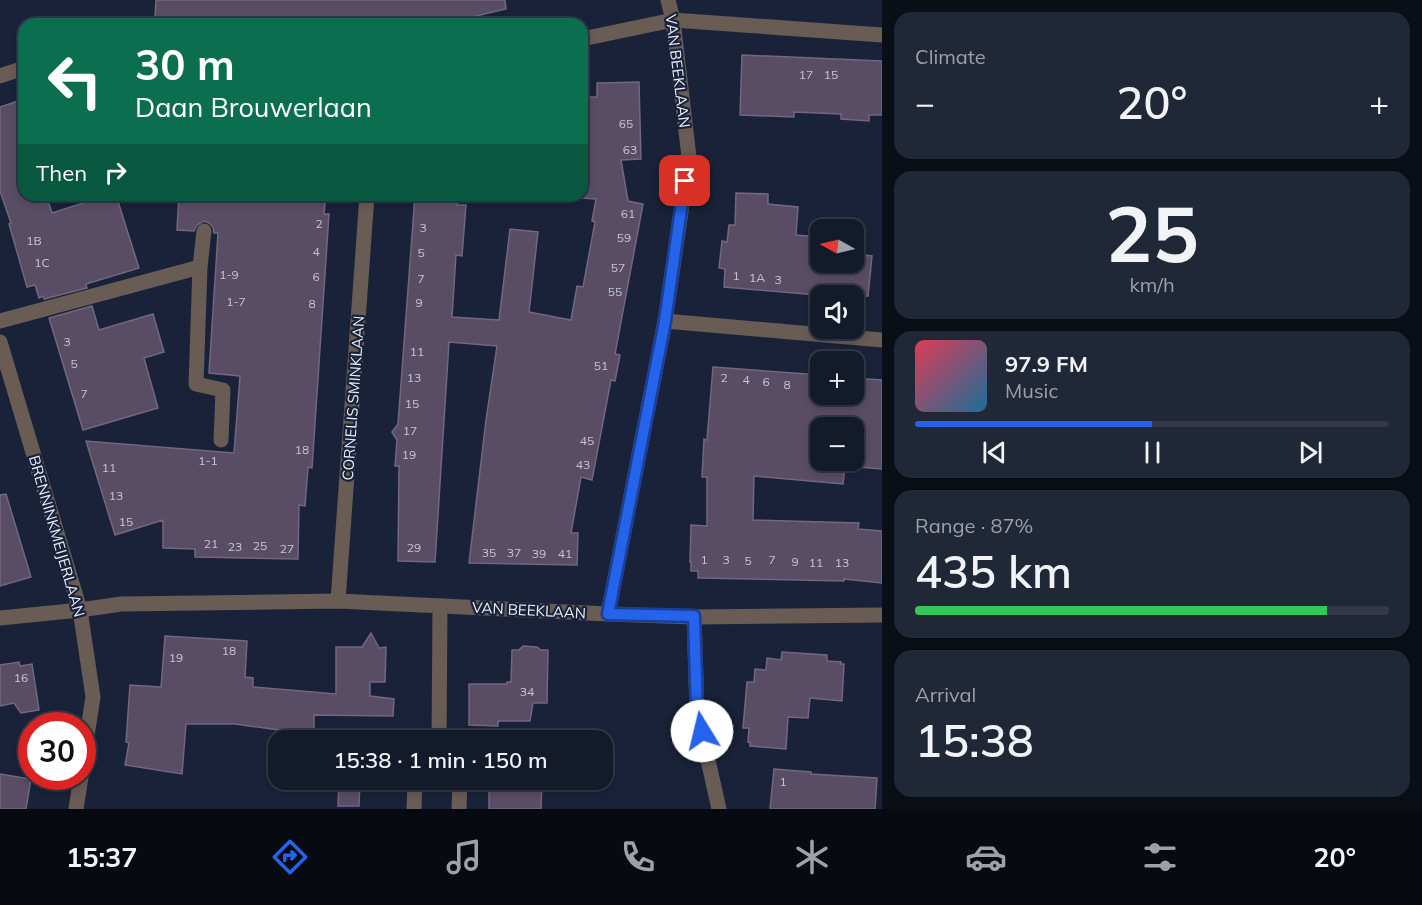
<!DOCTYPE html>
<html lang="en">
<head>
<meta charset="utf-8">
<style>
  body { margin:0; font-family:Mulish,sans-serif; background:#202736; color:#f1f3f6; height:100vh; display:flex; flex-direction:column; font-size:22px; white-space:nowrap }
  * { box-sizing:border-box; margin:0 }
  p { font-size:20px; color:#9da1a8 }
  .icon { flex:none; width:33px; height:33px; fill:none; stroke:currentColor; stroke-width:2; stroke-linecap:round; stroke-linejoin:round }
  .map { position:relative; flex:1; overflow:hidden }
  .drawer { display:flex; flex-direction:column; gap:12px; padding:12px; background:#0a0e17; width:540px }
  .drawer>* { flex:none }
  .banner { position:absolute; left:18px; top:18px; width:570px; height:183px; border-radius:18px; box-shadow:0 3px 9px #0003,0 0 0 2px #323847; background:#0b6e4f; color:#fff; overflow:hidden }
  .needle { width:39px; rotate:278deg }
  .controls { position:absolute; left:810px; top:219px; display:grid; gap:12px }
  .controls a { display:grid; place-items:center; width:54px; height:54px; border-radius:12px; background:#131a2a; box-shadow:0 3px 9px #0003,0 0 0 2px #323847; font-size:30px }
  .speed { position:absolute; left:18px; top:712px; display:flex; gap:12px; font-size:30px; font-weight:700; text-align:center }
  .speed>* { display:grid; place-content:center; width:78px; height:78px; border-radius:50%; background:#131a2a; box-shadow:0 3px 9px #0003,0 0 0 2px #323847; line-height:1 }
  .speed .limit { border:9px solid #d22; background:#fff; color:#111 }
  .pin { position:absolute; display:grid; place-items:center; width:51px; height:51px; color:#fff; margin:-26px; border-radius:12px; box-shadow:0 3px 9px #0006 }
  .me { position:absolute; width:66px; margin:-33px; rotate:351deg; stroke-linejoin:round; filter:drop-shadow(0 0 4px #0008) }
  .turn { display:flex; align-items:center; gap:21px; height:126px; padding:0 18px; font-size:27px }
  .turn .icon { width:78px; height:78px; stroke-width:2.5 }
  .turn b { display:block; font-size:42px; line-height:51px }
  .then { display:flex; align-items:center; height:57px; padding:0 18px; background:#0003; gap:12px; font-size:22px }
  .big { font-size:45px; font-weight:600; line-height:1.1 }
  .drawer .tile { flex:1; display:flex; flex-direction:column; justify-content:center; gap:9px; min-width:0; padding:0 21px; border-radius:18px; background:#202736 }
  .drawer .dial { align-items:center; gap:0 }
  .dial b { font-size:78px; line-height:1 }
  .song { display:flex; align-items:center; gap:18px }
  .cover { width:72px; height:72px; border-radius:9px; background:linear-gradient(135deg,hsl(350 70% 55%),hsl(200 70% 35%)) }
  .played { height:6px; border-radius:3px; background:linear-gradient(90deg,#2563eb 50%,#323847 50%) }
  .keys { display:flex; justify-content:space-around; direction:ltr }
  .heat { display:flex; justify-content:space-between; align-items:center; font-size:33px; direction:ltr }
  .charge { height:9px; border-radius:4px; background:linear-gradient(90deg,#34c759 87%,#323847 0) }
  .trip { position:absolute; left:268px; top:730px; width:345px; height:60px; border-radius:18px; background:#131a2a; box-shadow:0 3px 9px #0003,0 0 0 2px #323847; font-weight:600; line-height:60px; text-align:center }
  .menu { display:flex; height:96px; justify-content:space-around; align-items:center; background:#080a11; color:#9da1a8 }
  .menu .icon { width:42px; height:42px }
  .menu .on { color:#2563eb }
  .menu b { font-size:27px; color:#f1f3f6 }
  main { display:flex; flex:1; min-height:0 }
  .map>svg:first-child { display:block }
</style>
</head>
<body>
<main>
<div class="map">
<svg width="882" height="809" viewBox="0 0 882 809">
  <rect width="100%" height="100%" fill="#192238"/>
  <!-- building -->
  <g fill="#594d66" stroke="#726680" stroke-width="1.5" fill-rule="evenodd">
    <path d="M156,0h349l1,9 -64,15h-196l-91,-7z"/>
    <path d="M742,55l140,6v54h-13v6l-28,-2v-5l-47,-2v5l-54,-2z"/>
    <path d="M639,82l2,77 -20,1 7,41 15,3 -28,150 5,1 -5,26 -4,-1 -19,100 -11,-3 -10,56h7l-1,32 -108,-2 17,-143 11,-74 -48,-4 -14,220 -37,-1 1,-95h-4l2,-26 -5,-8 6,-8 17,-229h43l-1,10h9l-4,51 -6,-1 -4,62 47,3 11,-91 28,3 -9,80 42,8 6,-34 6,1 12,-65 -3,-1 4,-22 -14,-1v-101h15v-14z"/>
    <path d="M24,99v96h22l6,18 56,-18h8l23,73 -53,16 1,4 -43,11 -1,-3 -4,2 -4,-13 -8,2 -18,-63 2,-1 -11,-32v-84z"/>
    <path d="M736,193l32,1v10l30,3 -2,28 24,2v25h34v-8l18,2 -4,40h-39l-105,-9 1,-18 -6,-1 3,-27 5,1 2,-17h6z"/>
    <path d="M179,195h147l-2,19h5l-17,254 -4,-1 -3,39 -6,-1 -1,54 -103,-2v-8l-32,-1v-28l-48,15 -29,-94 148,12 6,-77 -31,-3 9,-140h-4l-1,-6 -4,-4 -5,-2 -7,4 -3,6 -17,-1z"/>
    <path d="M92,306l7,24 54,-16 11,38 -20,6 14,50 -75,22 -34,-112z"/>
    <path d="M713,367l107,8v19h34v-16l28,2v89l-37,-3 -2,18 -89,-8 -1,44 106,3 -1,6 24,2v52l-38,-4v2l-146,-3v-7h-7v-9h-1l1,-37 16,1v-49h-5l2,-38 3,1zM820,428h34v32h-34z"/>
    <path d="M6,494l25,83 -31,9v-91z"/>
    <path d="M371,633l8,15 7,-1 -1,35h-15v14l24,3 -1,17 -79,-1v26h-28v-10l-51,-7h-49l-4,50 -57,-9 4,-22 -3,-1 4,-57 31,2 4,-51 82,5 -2,36 8,1v9l83,7v-47h26z"/>
    <path d="M523,646l14,1 4,3h7l-1,53h-14l-3,18h-32v5l-29,-1v-41h38v-2h4l1,-32h7z"/>
    <path d="M782,652l45,3v6l14,1 -1,2h4l-2,37 -32,-3 -2,20 -20,-1 -2,32 -36,-3v-4h-2l1,-14h-6l4,-46h7l1,-13 11,1 1,-12 14,2z"/>
    <path d="M19,662l1,4 12,-2 7,46 -18,3 -7,-10 -14,3v-41z"/>
    <path d="M774,769l37,3v2l66,4 -2,31h-105z"/>
    <path d="M0,774l31,5 -5,30h-26z"/>
    <path d="M339,780h21l-1,26h-21z"/>
    <path d="M489,780h53l-1,29h-52z"/>
  </g>
  <g fill="none" stroke-linecap="round" stroke-linejoin="round">
    <!-- minor -->
    <g stroke="#685c54" stroke-width="15">
      <path d="M582,39l91,-19 209,15"/>
      <path d="M0,76l24,-8"/>
      <path d="M204,231l-4,36 -4,117 27,6 -2,50"/>
      <path d="M0,321l200,-54"/>
      <path d="M665,321l217,19"/>
      <path d="M0,342l80,268 13,87 -11,71"/>
      <path d="M338,601l29,-406"/>
      <path d="M608,614l86,3 188,-2"/>
      <path d="M694,617l3,94 22,98"/>
      <path d="M0,618l80,-8 41,-6 217,-3 270,13 57,-293 24,-164 -16,-137 -5,-20"/>
      <path d="M439,741l1,-135"/>
      <path d="M76,809l5,-32"/>
      <path d="M414,809l1,-29"/>
      <path d="M459,809l1,-29"/>
    </g>
  </g>
  <g fill="none" stroke-linecap="round" stroke-linejoin="round">
    <defs>
      <path id="route" d="M685,181l-20,140 -57,293 86,2 3,95 5,20"/>
    </defs>
    <!-- route casing -->
    <use href="#route" stroke="#184099" stroke-width="15"/>
    <!-- route -->
    <use href="#route" stroke="#2563eb" stroke-width="10"/>
  </g>
  <g text-anchor="middle" dominant-baseline="central" stroke-width="4.5" stroke-linejoin="round" paint-order="stroke">
    <!-- number labels -->
    <g font-size="12" fill="#c4c6d7">
      <text x="806" y="74">17</text>
      <text x="831" y="74">15</text>
      <text x="626" y="123">65</text>
      <text x="630" y="149">63</text>
      <text x="628" y="213">61</text>
      <text x="319" y="223">2</text>
      <text x="423" y="227">3</text>
      <text x="624" y="237">59</text>
      <text x="34" y="240">1B</text>
      <text x="316" y="251">4</text>
      <text x="421" y="252">5</text>
      <text x="42" y="262">1C</text>
      <text x="618" y="267">57</text>
      <text x="229" y="274">1-9</text>
      <text x="736" y="275">1</text>
      <text x="316" y="276">6</text>
      <text x="757" y="277">1A</text>
      <text x="421" y="278">7</text>
      <text x="778" y="279">3</text>
      <text x="615" y="291">55</text>
      <text x="236" y="301">1-7</text>
      <text x="419" y="302">9</text>
      <text x="312" y="303">8</text>
      <text x="67" y="341">3</text>
      <text x="417" y="351">11</text>
      <text x="74" y="363">5</text>
      <text x="601" y="365">51</text>
      <text x="414" y="377">13</text>
      <text x="724" y="377">2</text>
      <text x="746" y="379">4</text>
      <text x="766" y="381">6</text>
      <text x="787" y="384">8</text>
      <text x="84" y="393">7</text>
      <text x="412" y="403">15</text>
      <text x="410" y="430">17</text>
      <text x="587" y="440">45</text>
      <text x="302" y="449">18</text>
      <text x="409" y="454">19</text>
      <text x="208" y="460">1-1</text>
      <text x="583" y="464">43</text>
      <text x="109" y="467">11</text>
      <text x="116" y="495">13</text>
      <text x="126" y="521">15</text>
      <text x="211" y="543">21</text>
      <text x="260" y="545">25</text>
      <text x="235" y="546">23</text>
      <text x="414" y="547">29</text>
      <text x="287" y="548">27</text>
      <text x="489" y="552">35</text>
      <text x="514" y="552">37</text>
      <text x="539" y="553">39</text>
      <text x="565" y="553">41</text>
      <text x="704" y="559">1</text>
      <text x="726" y="559">3</text>
      <text x="772" y="559">7</text>
      <text x="748" y="560">5</text>
      <text x="795" y="561">9</text>
      <text x="816" y="562">11</text>
      <text x="842" y="562">13</text>
      <text x="229" y="650">18</text>
      <text x="176" y="657">19</text>
      <text x="21" y="677">16</text>
      <text x="527" y="691">34</text>
      <text x="783" y="781">1</text>
    </g>
    <!-- street labels -->
    <g font-size="15" fill="#e7eefd" stroke="#192238">
      <text transform="translate(678 71) rotate(83)">VAN BEEKLAAN</text>
      <text transform="translate(353 398) rotate(-86)">CORNELIS SMINKLAAN</text>
      <text transform="translate(57 536) rotate(74)">BRENNINKMEIJERLAAN</text>
      <text transform="translate(529 610) rotate(3)">VAN BEEKLAAN</text>
    </g>
  </g>
</svg>
<div class="controls">
<a><svg class="needle" viewBox="-14 -14 28 28"><path d="M0-13l5 13h-10z" fill="#e53935"/><path d="M0 13l5-13h-10z" fill="#9da1a8"/></svg></a>
<a><svg class="icon" aria-label="sound" viewBox="0 0 24 24"><path d="M4 9h4l5-4v14l-5-4H4zM17 9q2 3 0 6"/></svg></a>
<a>+</a>
<a>−</a>
</div>
<div class="speed"><div class="limit">30</div></div>
<div class="pin" style="left:685px;top:181px;background:#d93025"><svg class="icon" aria-label="arrive" viewBox="0 0 24 24"><path d="M6 21V4h12l-3 4 3 4H6"/></svg></div>
<svg class="me" style="left:702px;top:731px" viewBox="-20 -20 40 40"><circle r="19" fill="#fff"/><path d="M0-13L10 11 0 6-10 11z" fill="#2563eb"/></svg>
<div class="trip">15:38 · 1 min · 150 m</div>
<div class="banner">
<div class="turn"><svg class="icon" aria-label="left" viewBox="0 0 24 24"><path d="M17 20v-9H6M10 6l-5 5 5 5"/></svg><div><b>30 m</b>Daan Brouwerlaan</div></div>
<div class="then">Then<svg class="icon" aria-label="right" viewBox="0 0 24 24"><path d="M7 20v-9h11M14 6l5 5-5 5"/></svg></div>
</div>
</div>
<section class="drawer">
<div class="tile"><p>Climate</p>
<div class="heat"><a>−</a><b class="big">20°</b><a>+</a></div>
</div>
<div class="tile dial"><b>25</b><p>km/h</p></div>
<div class="tile">
<div class="song"><i class="cover"></i><div><b>97.9 FM</b><p>Music</p></div></div>
<div class="played"></div>
<div class="keys"><svg class="icon" aria-label="previous" viewBox="0 0 24 24"><path d="M18 5L8 12l10 7zM5 5v14"/></svg><svg class="icon" aria-label="pause" viewBox="0 0 24 24"><path d="M8 5v14M16 5v14"/></svg><svg class="icon" aria-label="next" viewBox="0 0 24 24"><path d="M6 5l10 7-10 7zM19 5v14"/></svg></div>
</div>
<div class="tile"><p>Range · 87%</p><b class="big">435 km</b><div class="charge"></div></div>
<div class="tile"><p>Arrival</p><b class="big">15:38</b></div>
</section>
</main>
<nav class="menu">
<b>15:37</b>
<svg class="icon on" aria-label="directions" viewBox="0 0 24 24"><path d="M12 3l9 9-9 9-9-9zM9 14v-3h6M13 9l2 2-2 2"/></svg>
<svg class="icon" aria-label="music" viewBox="0 0 24 24"><path d="M9 18V5l10-2v13"/><circle cx="6" cy="18" r="3"/><circle cx="16" cy="16" r="3"/></svg>
<svg class="icon" aria-label="phone" viewBox="0 0 24 24"><path d="M5 4h4l2 5-3 2q2 4 5 5l2-3 5 2v4C11 20 4 13 5 4z"/></svg>
<svg class="icon" aria-label="climate" viewBox="0 0 24 24"><path d="M12 3v18M4 7l16 10M4 17L20 7"/></svg>
<svg class="icon" aria-label="car" viewBox="0 0 24 24"><path d="M5 17H2v-5l4-1 3-4h7l3 4 3 1v5h-3M9 17h6M6 11h13"/><circle cx="7" cy="17" r="2"/><circle cx="17" cy="17" r="2"/></svg>
<svg class="icon" aria-label="filters" viewBox="0 0 24 24"><path d="M4 7h16M4 17h16"/><circle cx="9" cy="7" r="2"/><circle cx="15" cy="17" r="2"/></svg>
<b>20°</b>
</nav>
</body>
</html>
